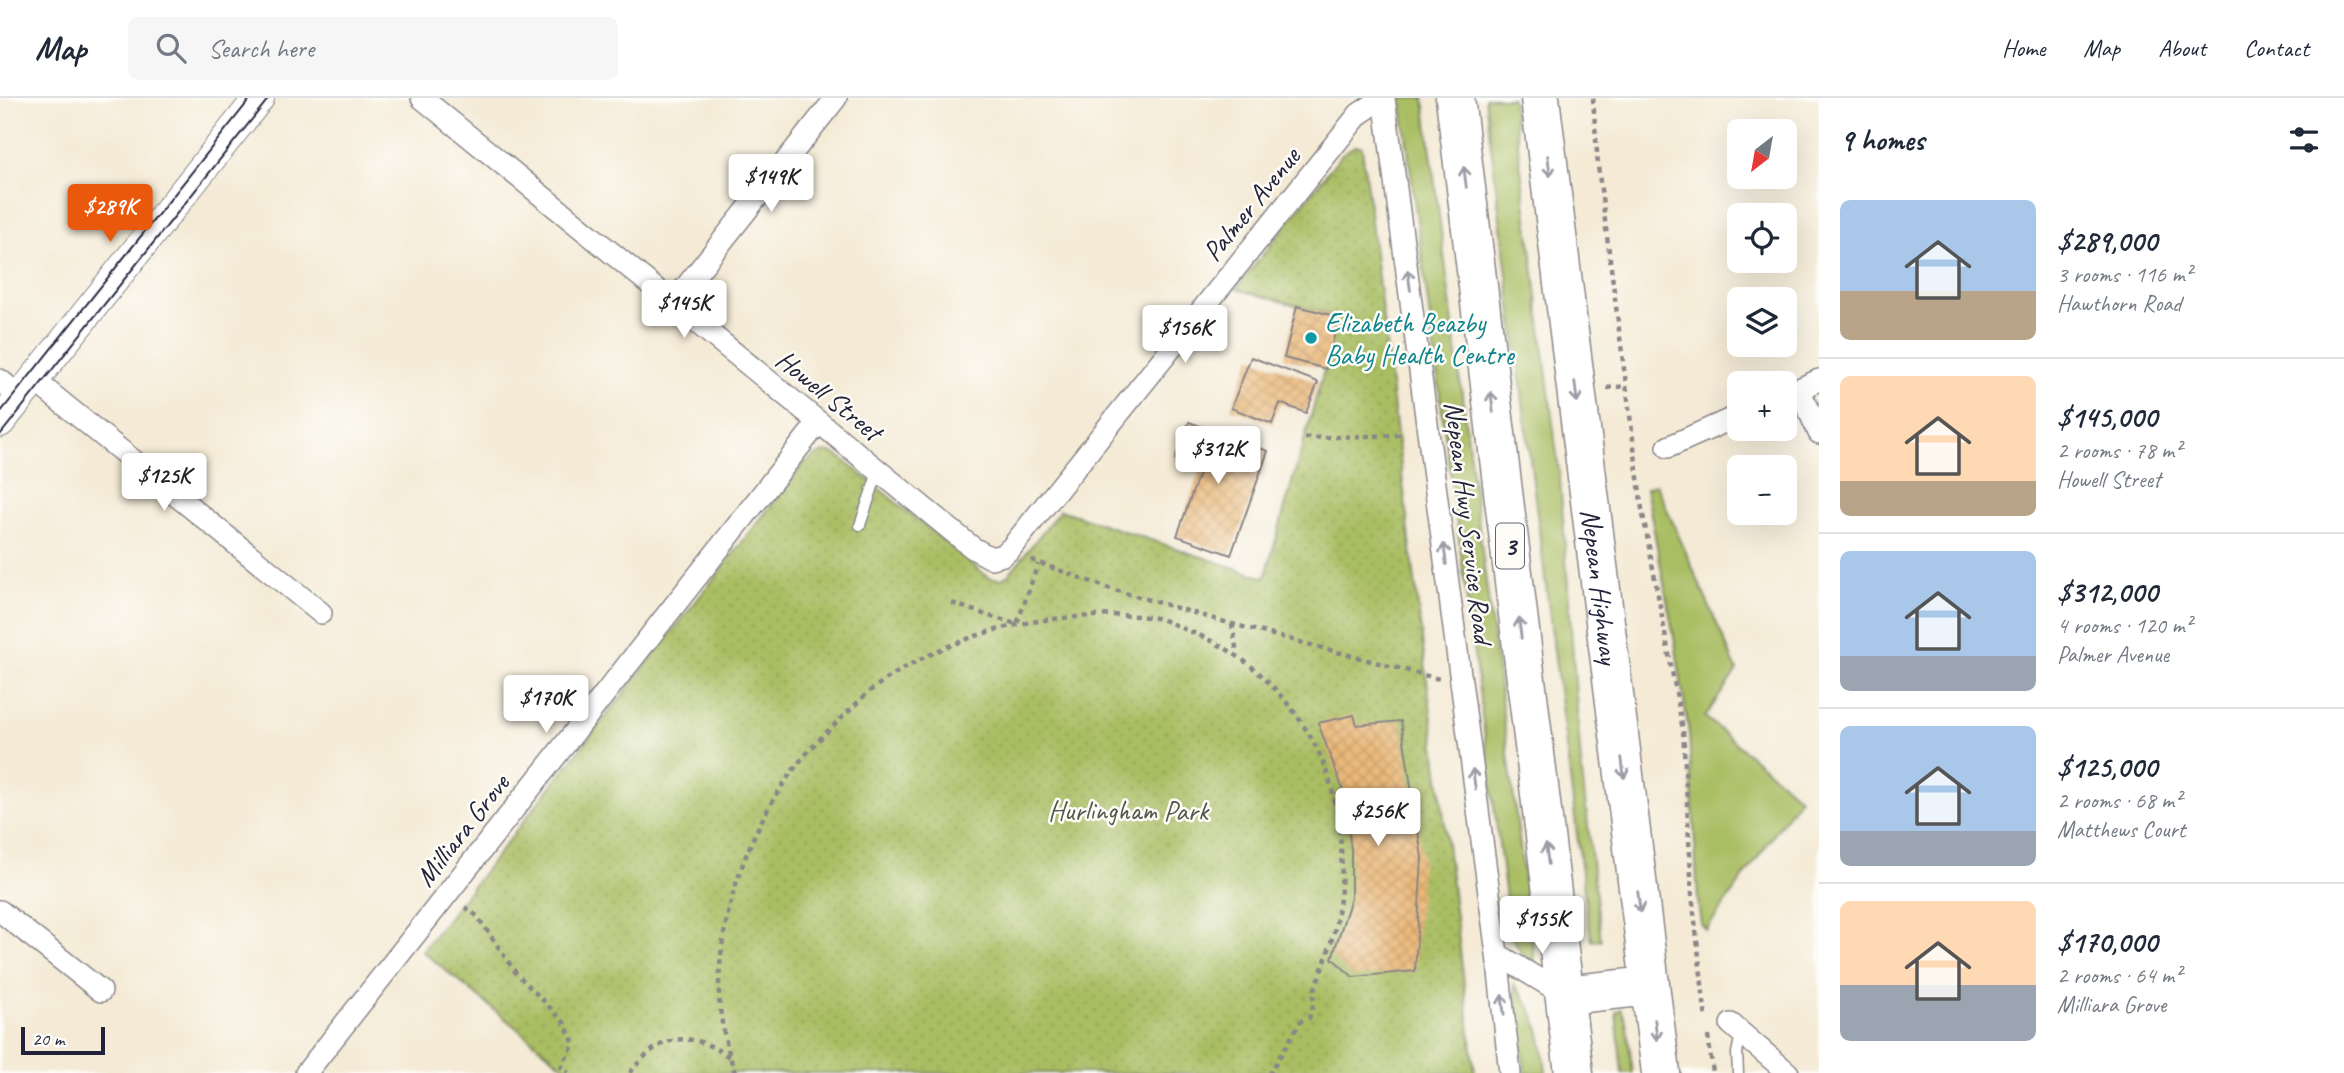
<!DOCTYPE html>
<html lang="en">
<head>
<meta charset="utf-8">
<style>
	body { margin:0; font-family:Caveat,sans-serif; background:#f6f6f7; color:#1f2937; height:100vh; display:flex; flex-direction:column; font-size:26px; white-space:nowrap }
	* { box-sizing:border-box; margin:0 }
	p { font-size:23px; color:#747a83 }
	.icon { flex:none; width:38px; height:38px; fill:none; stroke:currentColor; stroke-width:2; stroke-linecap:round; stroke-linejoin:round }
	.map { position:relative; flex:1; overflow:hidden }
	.panel { display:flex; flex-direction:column; background:#fff; width:525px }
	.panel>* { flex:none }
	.needle { width:46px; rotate:211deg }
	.tools { position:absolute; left:1727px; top:21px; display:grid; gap:14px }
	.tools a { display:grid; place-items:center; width:70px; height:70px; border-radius:10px; background:#fff; box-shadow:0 7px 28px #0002; font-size:35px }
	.scale { position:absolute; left:21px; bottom:18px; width:84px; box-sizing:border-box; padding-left:7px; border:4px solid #22223b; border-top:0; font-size:19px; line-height:24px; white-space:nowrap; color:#22223b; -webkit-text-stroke:5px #fdfcf7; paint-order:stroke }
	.price { position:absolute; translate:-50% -60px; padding:0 16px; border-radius:7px; background:#fff; color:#222; font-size:23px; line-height:46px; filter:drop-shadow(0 2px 4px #0008) }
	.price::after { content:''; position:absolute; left:50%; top:42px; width:21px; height:16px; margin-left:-10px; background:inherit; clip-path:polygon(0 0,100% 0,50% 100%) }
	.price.current { background:#ea580c; color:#fff }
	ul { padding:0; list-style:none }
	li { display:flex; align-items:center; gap:21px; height:175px; padding:0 21px }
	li+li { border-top:2px solid #e0e1e3 }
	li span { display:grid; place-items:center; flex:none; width:196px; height:140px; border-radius:10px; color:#555 }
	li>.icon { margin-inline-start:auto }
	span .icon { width:84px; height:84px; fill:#fffc; stroke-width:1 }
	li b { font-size:30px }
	h2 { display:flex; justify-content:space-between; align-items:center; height:84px; padding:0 21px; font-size:30px }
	header { display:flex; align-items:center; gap:42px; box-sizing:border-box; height:98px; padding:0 35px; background:#fff; border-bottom:2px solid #e0e1e3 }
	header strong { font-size:33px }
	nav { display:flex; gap:38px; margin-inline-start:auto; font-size:24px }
	.search { width:490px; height:63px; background:#f6f6f7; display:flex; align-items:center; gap:18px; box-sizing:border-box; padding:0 24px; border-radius:10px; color:#747a83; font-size:26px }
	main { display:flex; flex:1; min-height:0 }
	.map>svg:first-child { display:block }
</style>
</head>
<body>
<header>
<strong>Map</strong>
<div class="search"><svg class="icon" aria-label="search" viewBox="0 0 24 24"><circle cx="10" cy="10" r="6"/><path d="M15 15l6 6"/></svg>Search here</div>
<nav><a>Home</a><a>Map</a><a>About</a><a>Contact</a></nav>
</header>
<main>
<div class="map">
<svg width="1819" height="975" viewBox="0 0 1819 975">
	<defs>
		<pattern id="park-dots" width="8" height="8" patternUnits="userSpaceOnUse" patternTransform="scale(1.75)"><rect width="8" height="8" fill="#a9bd62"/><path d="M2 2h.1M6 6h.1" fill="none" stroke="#91a256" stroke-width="1.8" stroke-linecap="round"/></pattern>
		<pattern id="building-cross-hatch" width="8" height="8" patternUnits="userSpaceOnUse" patternTransform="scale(1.75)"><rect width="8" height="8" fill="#eab777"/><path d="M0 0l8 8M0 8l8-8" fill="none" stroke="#c89d68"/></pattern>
	</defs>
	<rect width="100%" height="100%" fill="#fdfcf7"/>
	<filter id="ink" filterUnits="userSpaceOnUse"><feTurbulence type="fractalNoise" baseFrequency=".0143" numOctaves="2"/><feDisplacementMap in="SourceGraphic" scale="14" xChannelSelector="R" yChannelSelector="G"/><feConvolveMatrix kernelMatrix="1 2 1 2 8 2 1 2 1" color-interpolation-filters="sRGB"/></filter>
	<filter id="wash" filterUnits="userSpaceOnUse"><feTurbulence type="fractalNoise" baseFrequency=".00686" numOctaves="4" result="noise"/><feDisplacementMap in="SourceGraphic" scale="28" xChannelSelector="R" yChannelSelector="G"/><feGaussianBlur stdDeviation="1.57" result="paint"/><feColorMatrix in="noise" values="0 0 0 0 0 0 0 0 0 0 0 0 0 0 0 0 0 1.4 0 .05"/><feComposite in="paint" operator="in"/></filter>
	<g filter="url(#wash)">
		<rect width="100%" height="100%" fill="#f4ead5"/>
		<!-- grass -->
		<path fill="#a9bd62" stroke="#66704e" stroke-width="2" d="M1401 0H1424L1535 866 1521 854 1511 838Z
			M1485 0H1512L1560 381 1581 666 1601 842 1592 843 1587 816Z
			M1656 386 1737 572 1705 619 1800 700 1706 832 1701 826 1698 803 1689 636 1676 550 1646 390Z
			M1514 886C1539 918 1542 936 1546 975H1525Z
			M1621 911 1626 923 1633 975H1622L1616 914Z"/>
		<!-- park -->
		<path fill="url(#park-dots)" stroke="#66704e" stroke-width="2" d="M1356 47 1362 49 1475 975H572L422 853 802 368C814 357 824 350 839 358L989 480 1002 481 1009 476 1060 412 1265 480 1339 219 1236 191 1342 56Z"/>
		<g id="blocks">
			<!-- building -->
			<path fill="url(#building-cross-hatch)" d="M1297 208 1339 219 1326 271 1284 260Z
				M1251 259 1318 284 1306 315 1280 305 1272 326 1231 310Z
				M1189 324 1268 353 1231 457 1177 438 1201 370 1175 361Z
				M1354 617 1357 627 1401 623 1422 760 1415 873 1353 879 1332 860 1351 800V751L1343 692 1318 625Z"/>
		</g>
	</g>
	<g filter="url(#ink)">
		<use href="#blocks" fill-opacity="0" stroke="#8b8688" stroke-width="2"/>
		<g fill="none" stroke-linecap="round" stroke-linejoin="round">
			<defs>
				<path id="lane" d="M860 427 878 374
					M1738 975 1737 955 1741 936"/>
				<path id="street" d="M422 0 973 450 991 460 1003 457 1011 450 1359 16 1383 0
					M1384 0 1497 856 1510 975
					M673 205 836 0
					M0 282 20 299
					M34 282 321 515
					M1799 291 1819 335
					M1785 297 1819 282
					M1668 349 1740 317
					M0 813 101 893
					M1497 856 1565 897
					M1731 926 1788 975
					M306 975 818 325"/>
				<path id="secondary" d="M0 324 259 0"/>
				<g id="highway">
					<path d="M1455 0 1574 975"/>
					<path id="s1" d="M1540 0 1661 975"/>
					<path d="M1565 897 1650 888"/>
				</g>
			</defs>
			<!-- lane casing -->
			<use href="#lane" stroke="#8b8688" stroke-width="13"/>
			<!-- street casing -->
			<use href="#street" stroke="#8b8688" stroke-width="24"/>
			<!-- secondary casing -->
			<use href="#secondary" stroke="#8b8688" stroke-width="32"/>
			<!-- highway casing -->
			<use href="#highway" stroke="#8b8688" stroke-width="41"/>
			<!-- path -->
			<path stroke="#8b8688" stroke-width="4.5" stroke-dasharray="5 5" stroke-linecap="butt" d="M1593 0 1598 68 1642 411 1683 632 1692 796 1706 922
				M1607 290 1627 288
				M1305 340 1401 337
				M1031 462 1108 490 1232 526 1439 581
				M952 505 995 520 1017 526 1038 466
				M1232 526 1237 555
				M465 809 477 818 516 875 564 924 574 946 561 969 568 975
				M1708 938 1713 975
				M630 975C660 936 689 931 729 959
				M735 975C727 950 720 923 719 897 718 818 748 730 797 667 811 649 827 634 843 618 854 609 864 597 875 589 934 547 1004 523 1076 519 1102 517 1129 516 1156 520 1165 522 1175 527 1184 531 1218 544 1247 561 1271 587 1300 617 1322 652 1332 692 1344 741 1346 795 1331 844 1327 860 1320 875 1315 891 1312 902 1315 906 1309 920L1301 923 1270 975"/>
			<!-- lane -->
			<use href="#lane" stroke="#fff" stroke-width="10"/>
			<!-- street -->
			<use href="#street" stroke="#fff" stroke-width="21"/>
			<!-- secondary -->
			<use href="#secondary" stroke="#fff" stroke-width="30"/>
			<!-- highway -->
			<use href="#highway" stroke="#fff" stroke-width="38"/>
			<!-- tram -->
			<path stroke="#22223b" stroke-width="2" d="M0 315 251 0
				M0 337 269 0"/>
		</g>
		<!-- one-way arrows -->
		<defs><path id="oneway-shaft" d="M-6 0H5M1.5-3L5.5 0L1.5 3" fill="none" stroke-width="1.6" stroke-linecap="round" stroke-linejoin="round" transform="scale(1.75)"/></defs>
		<g stroke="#9c9ca7">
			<use href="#oneway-shaft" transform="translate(1549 68) rotate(83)"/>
			<use href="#oneway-shaft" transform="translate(1465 79) rotate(-97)"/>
			<use href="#oneway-shaft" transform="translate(1409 182) rotate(-98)"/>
			<use href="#oneway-shaft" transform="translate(1576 294) rotate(83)"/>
			<use href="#oneway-shaft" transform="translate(1492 304) rotate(-97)"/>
			<use href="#oneway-shaft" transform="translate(1445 456) rotate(-97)"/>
			<use href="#oneway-shaft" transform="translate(1520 530) rotate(-97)"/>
			<use href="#oneway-shaft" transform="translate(1623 670) rotate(83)"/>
			<use href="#oneway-shaft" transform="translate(1474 681) rotate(-98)"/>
			<use href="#oneway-shaft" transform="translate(1547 756) rotate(-97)"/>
			<use href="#oneway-shaft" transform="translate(1639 804) rotate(83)"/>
			<use href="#oneway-shaft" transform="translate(1503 907) rotate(-96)"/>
			<use href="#oneway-shaft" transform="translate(1656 932) rotate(83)"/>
		</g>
	</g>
	<!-- markers -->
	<circle fill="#0f9aa8" stroke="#fdfcf7" stroke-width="2.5" cx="1311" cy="240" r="7"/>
	<g text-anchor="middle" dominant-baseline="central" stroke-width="5" stroke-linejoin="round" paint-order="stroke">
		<!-- shield labels -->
		<rect fill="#fdfcf7" stroke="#646373" stroke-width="2" x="1496" y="425.5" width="28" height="45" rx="5"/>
		<g font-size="26" font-weight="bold" fill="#22223b">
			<text x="1510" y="448">3</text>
		</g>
		<!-- street labels -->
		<g font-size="28" fill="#22223b" stroke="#fdfcf7">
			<text transform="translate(1251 106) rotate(-51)">Palmer Avenue</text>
			<text transform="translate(829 297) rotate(39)">Howell Street</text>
			<text transform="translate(1469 424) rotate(83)">Nepean Hwy Service Road</text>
			<text stroke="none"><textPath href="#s1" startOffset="492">Nepean Highway</textPath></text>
			<text transform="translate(462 732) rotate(-52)">Milliara Grove</text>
		</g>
		<!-- culture labels -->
		<g font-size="28" fill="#0d838f" stroke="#fdfcf7" text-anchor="start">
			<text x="1325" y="224">Elizabeth Beazby<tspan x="1325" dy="32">Baby Health Centre</tspan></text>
		</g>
		<!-- park labels -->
		<g font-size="28" fill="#515849" stroke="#fdfcf7">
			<text x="1128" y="712">Hurlingham Park</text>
		</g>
	</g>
</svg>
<div class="tools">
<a><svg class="needle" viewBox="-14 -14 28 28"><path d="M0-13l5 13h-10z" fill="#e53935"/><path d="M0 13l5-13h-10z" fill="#747a83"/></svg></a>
<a><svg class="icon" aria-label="locate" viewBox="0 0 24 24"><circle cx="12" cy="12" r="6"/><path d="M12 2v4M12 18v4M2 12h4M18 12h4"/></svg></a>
<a><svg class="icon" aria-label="layers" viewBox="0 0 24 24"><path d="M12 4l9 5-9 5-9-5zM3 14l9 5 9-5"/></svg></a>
<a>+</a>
<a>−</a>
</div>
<div class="scale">20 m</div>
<b class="price" style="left:771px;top:116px">$149K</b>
<b class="price current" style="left:110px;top:146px">$289K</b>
<b class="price" style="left:684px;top:242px">$145K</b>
<b class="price" style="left:1185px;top:267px">$156K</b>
<b class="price" style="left:1218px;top:388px">$312K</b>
<b class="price" style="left:164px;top:415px">$125K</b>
<b class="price" style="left:546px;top:637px">$170K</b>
<b class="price" style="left:1378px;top:750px">$256K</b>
<b class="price" style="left:1542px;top:858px">$155K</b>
</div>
<section class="panel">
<h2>9 homes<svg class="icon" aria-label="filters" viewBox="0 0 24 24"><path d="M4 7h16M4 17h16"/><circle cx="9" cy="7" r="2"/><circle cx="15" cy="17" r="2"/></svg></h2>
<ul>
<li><span style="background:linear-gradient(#a9c7e8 65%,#b9a48a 0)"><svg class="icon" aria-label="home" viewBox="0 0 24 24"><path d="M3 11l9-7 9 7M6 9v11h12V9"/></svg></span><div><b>$289,000</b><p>3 rooms · 116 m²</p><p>Hawthorn Road</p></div></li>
<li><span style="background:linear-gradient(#ffd9b3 75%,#b9a48a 0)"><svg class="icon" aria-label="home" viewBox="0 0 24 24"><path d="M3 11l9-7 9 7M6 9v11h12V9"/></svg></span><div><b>$145,000</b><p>2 rooms · 78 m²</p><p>Howell Street</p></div></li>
<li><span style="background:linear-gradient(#a9c7e8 75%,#9aa5b1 0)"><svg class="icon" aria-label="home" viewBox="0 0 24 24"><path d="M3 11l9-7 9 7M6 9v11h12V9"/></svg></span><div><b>$312,000</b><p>4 rooms · 120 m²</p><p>Palmer Avenue</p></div></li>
<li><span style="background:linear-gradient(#a9c7e8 75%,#9aa5b1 0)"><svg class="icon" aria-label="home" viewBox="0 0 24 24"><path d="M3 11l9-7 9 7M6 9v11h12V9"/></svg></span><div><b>$125,000</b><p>2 rooms · 68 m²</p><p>Matthews Court</p></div></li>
<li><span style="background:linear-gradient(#ffd9b3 60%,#9aa5b1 0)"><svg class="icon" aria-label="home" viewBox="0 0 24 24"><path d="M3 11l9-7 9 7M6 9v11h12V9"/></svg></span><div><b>$170,000</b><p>2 rooms · 64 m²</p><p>Milliara Grove</p></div></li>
</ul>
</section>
</main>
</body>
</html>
